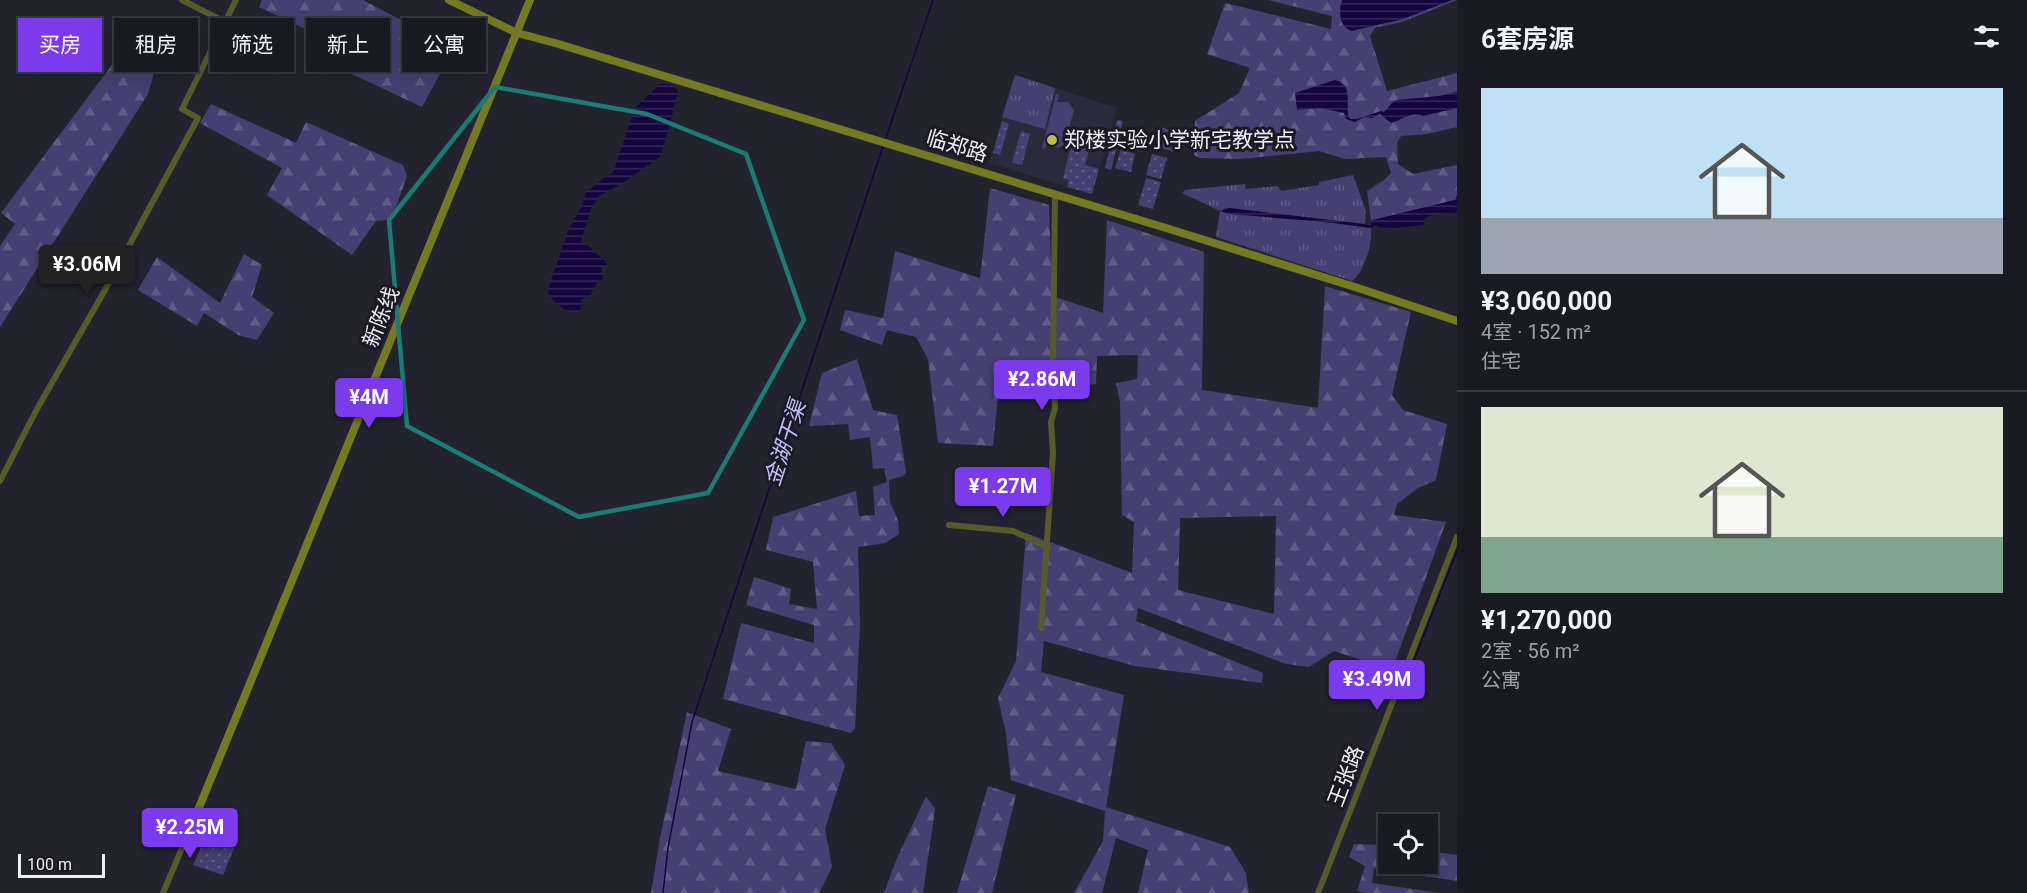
<!DOCTYPE html>
<html lang="zh">
<head>
<meta charset="utf-8">
<style>
	body { margin:0; font-family:Roboto,"Noto Sans SC",sans-serif; background:#272730; color:#f1f3f6; height:100vh; display:flex; flex-direction:column; font-size:22px; white-space:nowrap }
	* { box-sizing:border-box; margin:0 }
	p { font-size:20px; color:#9fa1a6 }
	.icon { flex:none; width:33px; height:33px; fill:none; stroke:currentColor; stroke-width:2; stroke-linecap:round; stroke-linejoin:round }
	.map { position:relative; flex:1; overflow:hidden }
	.sheet { display:flex; flex-direction:column; background:#1a1a23; width:570px }
	.sheet>* { flex:none }
	.guide { position:absolute; left:18px; top:18px; width:570px; height:54px; display:flex; gap:12px }
	.fabs { position:absolute; left:1378px; top:814px; display:grid; gap:12px }
	.fabs a { display:grid; place-items:center; width:60px; height:60px; border-radius:0px; background:#1a1a23; box-shadow:0 6px 24px #0002,0 0 0 2px #383841; font-size:30px }
	.scale { position:absolute; left:18px; bottom:15px; width:87px; box-sizing:border-box; padding-left:6px; border:3px solid #eeeef6; border-top:0; font-size:16px; line-height:21px; white-space:nowrap; color:#eeeef6; -webkit-text-stroke:4px #1a1925; paint-order:stroke }
	.price { position:absolute; translate:-50% -51px; padding:0 14px; border-radius:6px; background:#7c3aed; color:#fff; font-size:20px; line-height:39px; filter:drop-shadow(0 2px 3px #0008) }
	.price::after { content:''; position:absolute; left:50%; top:36px; width:18px; height:14px; margin-left:-9px; background:inherit; clip-path:polygon(0 0,100% 0,50% 100%) }
	.price.current { background:#222; color:#fff }
	ul { padding:0; list-style:none }
	li { display:grid; align-content:center; gap:12px; height:318px; padding:0 24px }
	li+li { border-top:2px solid #383841 }
	li span { display:grid; place-items:center; height:186px; border-radius:0px; color:#555 }
	li>.icon { margin-inline-start:auto }
	span .icon { width:108px; height:108px; fill:#fffc; stroke-width:1 }
	li b { font-size:26px }
	h2 { display:flex; justify-content:space-between; align-items:center; height:72px; padding:0 24px; font-size:26px }
	.tag { padding:0 21px; border-radius:0px; background:#1a1a23; box-shadow:0 6px 24px #0002,0 0 0 2px #383841; font-size:21px; line-height:54px }
	.tag.current { background:#7c3aed; color:#fff }
	main { display:flex; flex:1; min-height:0 }
	.map>svg:first-child { display:block }
</style>
</head>
<body>
<main>
<div class="map">
<svg width="1457" height="893" viewBox="0 0 1457 893">
	<defs>
		<pattern id="grass-tufts" width="24" height="20" patternUnits="userSpaceOnUse" patternTransform="scale(1.5)"><rect width="24" height="20" fill="#454071"/><path d="M3 7l-1-3M5 7V3M7 7l1-3M15 17l-1-3M17 17v-4M19 17l1-3" fill="none" stroke="#605c86"/></pattern>
		<pattern id="forest-firs" width="22" height="20" patternUnits="userSpaceOnUse" patternTransform="scale(1.5)"><rect width="22" height="20" fill="#454071"/><path d="M5 1l3.5 6h-7zM16 11l3.5 6h-7z" fill="#605c86"/></pattern>
		<pattern id="park-dots" width="8" height="8" patternUnits="userSpaceOnUse" patternTransform="scale(1.5)"><rect width="8" height="8" fill="#454071"/><path d="M2 2h.1M6 6h.1" fill="none" stroke="#605c86" stroke-width="1.8" stroke-linecap="round"/></pattern>
		<pattern id="water-rules" width="6" height="5" patternUnits="userSpaceOnUse" patternTransform="scale(1.5)"><rect width="6" height="5" fill="#15043d"/><path d="M0 2.5h6" fill="none" stroke="#37295a"/></pattern>
	</defs>
	<rect width="100%" height="100%" fill="#23232f"/>
	<!-- built -->
	<path fill="#2b2a3c" d="M1015 75 1117 108 1092 194 989 163Z"/>
	<!-- grass -->
	<path fill="url(#grass-tufts)" d="M1015 75 1055 88 1045 129 1002 117Z
		M1353 175 1366 211 1365 224 1230 208 1222 209 1371 228C1373 244 1364 272 1352 281L1216 237 1220 211 1182 193 1185 190 1245 184 1246 189 1278 186 1281 191 1319 185V182Z"/>
	<!-- forest -->
	<path fill="url(#forest-firs)" fill-rule="evenodd" d="M262 0H363L454 48 422 107 333 65 341 46 259 7Z
		M1268 0H1457L1402 22 1375 28 1370 36 1387 91 1457 73V127L1427 134 1401 136 1397 143 1398 164 1413 174 1457 165V204L1455 200 1371 221 1367 191 1384 180 1391 173 1386 157 1345 159 1319 151 1240 159 1200 158 1194 155 1195 121 1239 93 1250 68 1207 54 1225 3 1331 29 1332 16Z
		M141 26 164 39 148 94 0 327V246L15 224 1 213Z
		M211 104 296 143 306 122 403 165 407 176 396 207 386 220 376 221 352 255 267 195 282 168 200 123Z
		M990 188 1049 205 1052 296 1103 313 1107 220 1204 252 1202 390 1318 408 1325 286 1411 312 1392 395 1403 410 1447 424 1436 480 1418 488 1397 504 1394 515 1446 522 1392 670 1334 651 1309 667 1286 664 1138 608 1136 621 1263 673 1262 683 1135 666 1044 641 1041 672 1124 695 1106 807 1230 847 1246 873 1249 893H1138L1148 850 1116 838 1102 893H1074L1103 841 1105 811 1011 780 1006 734 998 698 1016 661 1026 533 1132 573 1134 522 1122 515 1120 402 1116 383 1137 379 1138 355 1097 356 1096 384 1055 390 1001 366 993 446 938 443 928 359 916 337 887 330 882 345 840 330 845 310 883 318 895 251 980 278ZM1276 516 1274 614 1178 590 1180 518Z
		M244 254 262 265 252 297 274 313 257 340 238 335 204 313 197 326 138 290 157 257 220 303Z
		M857 359 873 410 897 415 906 472 903 476 889 480 890 502 898 520 899 534 885 543 858 547 860 623 855 728 851 733 723 699 741 623 814 643V625L746 605 754 577 791 589 789 604 817 609 813 562 766 550 773 517 856 491 859 516 875 515 873 487 887 482 884 468 873 469 870 437 850 440 848 424 809 426 822 373Z
		M687 712 731 729 718 771 796 789 806 741 831 743 845 765 825 829 832 867 819 893H651L660 838Z
		M988 786 1016 795 992 893H957Z
		M926 796 935 809 923 893H884L897 858Z
		M1354 844 1389 845V864H1428V851L1457 855V881L1374 868 1372 883 1439 893H1365L1357 891 1365 866 1349 857Z"/>
	<!-- park -->
	<path fill="url(#park-dots)" d="M1117 120 1123 121 1111 170 1105 168Z
		M1002 121 1009 124 1000 155 993 153Z
		M1161 127 1179 133 1174 152 1155 146Z
		M1021 131 1030 134 1022 165 1012 163Z
		M1074 142 1090 146 1085 165 1099 169 1092 194 1067 187 1069 180 1063 178 1071 145Z
		M1121 149 1135 154 1131 172 1115 168Z
		M1152 154 1167 158 1161 179 1146 175Z
		M1146 178 1161 182 1153 209 1138 205Z
		M206 836 235 846 223 875 193 865Z"/>
	<!-- pitch -->
	<path fill="#454071" d="M1056 94 1059 95 1057 102H1068L1074 110 1064 145 1057 148 1047 144 1045 149 1042 148Z"/>
	<!-- water -->
	<path fill="url(#water-rules)" d="M1342 0H1452L1403 19 1352 31C1338 26 1339 12 1342 0Z
		M1335 80C1356 85 1343 107 1350 119H1357L1381 111 1384 112 1393 102 1397 100 1439 96 1457 92V108L1423 116C1413 111 1401 120 1391 123L1380 114 1372 118 1364 117 1355 122 1346 119 1344 113 1321 108 1297 110 1295 93Z
		M660 84H669L678 90 670 124 660 157 618 186 599 196 591 209 581 241C587 244 602 258 607 264L601 269 603 274 602 281 597 283 590 296 582 299 580 312C566 314 558 305 549 296L548 289 568 231 583 204 585 193 606 176 613 173 635 108Z
		M1457 195V213L1434 214 1425 218 1424 225 1388 229H1382L1376 225 1371 228 1335 223 1230 214 1220 211 1229 208 1371 225 1372 220 1455 200Z"/>
	<g fill="none" stroke-linecap="round" stroke-linejoin="round">
		<!-- stream -->
		<path stroke="#15043d" stroke-width="1.5" d="M886 138 933 0
			M1414 660 1457 551
			M663 893 668 848 692 722 883 146"/>
		<!-- street -->
		<path stroke="#585b29" stroke-width="6" d="M182 0 225 22
			M0 481 37 409 105 290 198 118 182 109 236 0
			M949 525 1013 531 1048 547
			M1041 628 1053 453 1051 422 1055 408 1053 369 1055 195
			M163 893 196 815
			M1318 893 1457 537"/>
		<!-- secondary -->
		<path stroke="#757922" stroke-width="8" d="M449 0 517 33 555 43 1166 228 1358 288 1457 321
			M196 815 530 0"/>
	</g>
	<!-- marked area -->
	<path fill="none" stroke="#1a7c75" stroke-width="4.5" stroke-linejoin="round" d="M495 87 647 114 746 154 804 320 708 493 579 517 407 426 389 220Z"/>
	<!-- markers -->
	<circle fill="#bac046" stroke="#1a1925" stroke-width="2" cx="1052" cy="140" r="6"/>
	<g text-anchor="middle" dominant-baseline="central" stroke-width="6" stroke-linejoin="round" paint-order="stroke">
		<!-- poi labels -->
		<g font-size="21" fill="#eeeef6" stroke="#1a1925" text-anchor="start">
			<text x="1064" y="140">郑楼实验小学新宅教学点</text>
		</g>
		<!-- street labels -->
		<g font-size="21" fill="#eeeef6" stroke="#1a1925">
			<text transform="translate(957 146) rotate(17)">临郑路</text>
			<text transform="translate(381 317) rotate(-68)">新陈线</text>
			<text transform="translate(1346 776) rotate(-69)">王张路</text>
		</g>
		<!-- water labels -->
		<g font-size="22" font-style="italic" fill="#c2bff7" stroke="#1a1925">
			<text transform="translate(785 443) rotate(-72)">金湖干渠</text>
		</g>
	</g>
</svg>
<div class="fabs">
<a><svg class="icon" aria-label="locate" viewBox="0 0 24 24"><circle cx="12" cy="12" r="6"/><path d="M12 2v4M12 18v4M2 12h4M18 12h4"/></svg></a>
</div>
<div class="scale">100 m</div>
<b class="price current" style="left:87px;top:296px">¥3.06M</b>
<b class="price" style="left:1042px;top:411px">¥2.86M</b>
<b class="price" style="left:369px;top:429px">¥4M</b>
<b class="price" style="left:1003px;top:518px">¥1.27M</b>
<b class="price" style="left:1377px;top:711px">¥3.49M</b>
<b class="price" style="left:190px;top:859px">¥2.25M</b>
<div class="guide">
<a class="tag current">买房</a>
<a class="tag">租房</a>
<a class="tag">筛选</a>
<a class="tag">新上</a>
<a class="tag">公寓</a>
</div>
</div>
<section class="sheet">
<h2>6套房源<svg class="icon" aria-label="filters" viewBox="0 0 24 24"><path d="M4 7h16M4 17h16"/><circle cx="9" cy="7" r="2"/><circle cx="15" cy="17" r="2"/></svg></h2>
<ul>
<li><span style="background:linear-gradient(#bfe0f5 70%,#9aa5b1 0)"><svg class="icon" aria-label="home" viewBox="0 0 24 24"><path d="M3 11l9-7 9 7M6 9v11h12V9"/></svg></span><div><b>¥3,060,000</b><p>4室 · 152 m²</p><p>住宅</p></div></li>
<li><span style="background:linear-gradient(#dfe7d0 70%,#7fa58c 0)"><svg class="icon" aria-label="home" viewBox="0 0 24 24"><path d="M3 11l9-7 9 7M6 9v11h12V9"/></svg></span><div><b>¥1,270,000</b><p>2室 · 56 m²</p><p>公寓</p></div></li>
</ul>
</section>
</main>
</body>
</html>
